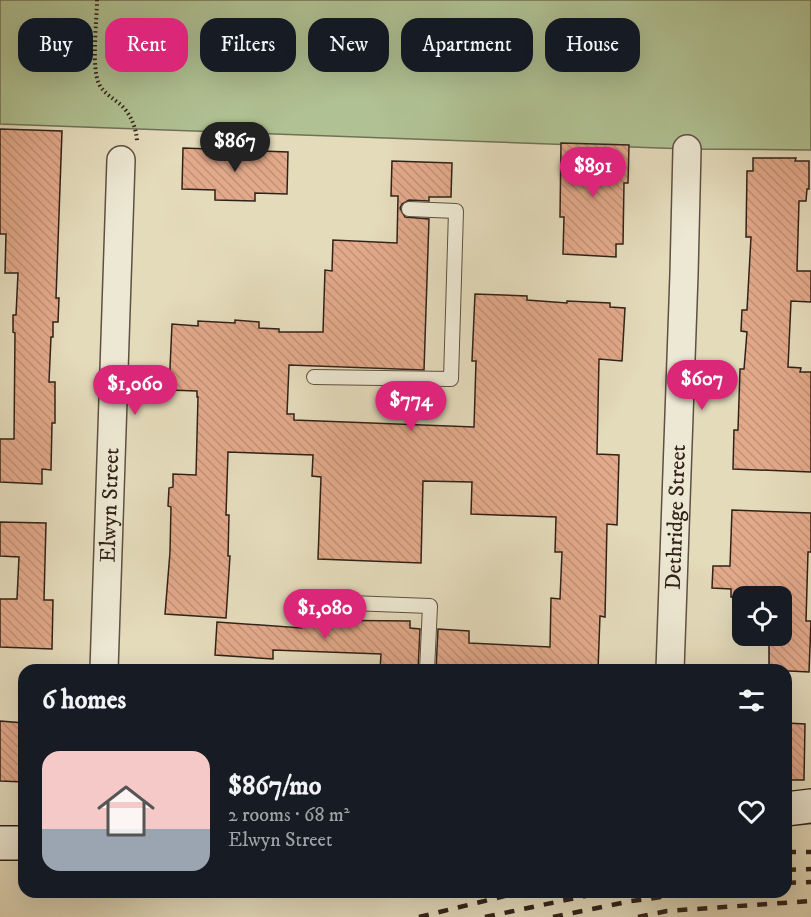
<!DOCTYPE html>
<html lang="en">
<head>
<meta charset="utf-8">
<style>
	body { margin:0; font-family:"IM FELL DW Pica",serif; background:#20242c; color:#f1f3f6; height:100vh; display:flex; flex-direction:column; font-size:22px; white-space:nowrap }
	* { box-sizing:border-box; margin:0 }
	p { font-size:20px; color:#9ea1a6 }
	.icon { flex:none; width:33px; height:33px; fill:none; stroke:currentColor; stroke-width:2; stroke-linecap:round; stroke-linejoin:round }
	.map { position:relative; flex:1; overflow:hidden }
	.panel { position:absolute; left:18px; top:664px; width:774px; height:234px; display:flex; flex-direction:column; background:#171b24; border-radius:18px; box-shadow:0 6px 24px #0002 }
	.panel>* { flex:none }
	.top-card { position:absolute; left:18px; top:18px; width:776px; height:54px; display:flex; gap:12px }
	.controls { position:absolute; left:732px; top:586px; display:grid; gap:12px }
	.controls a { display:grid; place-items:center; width:60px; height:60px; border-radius:12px; background:#171b24; box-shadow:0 6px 24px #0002; font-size:30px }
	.price { position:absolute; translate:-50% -51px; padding:0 14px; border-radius:21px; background:#db2777; color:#fff; font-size:20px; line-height:39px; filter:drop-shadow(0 2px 3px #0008) }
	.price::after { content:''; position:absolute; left:50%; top:36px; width:18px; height:14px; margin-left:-9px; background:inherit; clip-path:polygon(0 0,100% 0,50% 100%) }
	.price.selected { background:#222; color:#fff }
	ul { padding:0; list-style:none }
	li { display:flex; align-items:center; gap:18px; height:150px; padding:0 24px }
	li+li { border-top:2px solid #363941 }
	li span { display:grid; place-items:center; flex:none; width:168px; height:120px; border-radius:18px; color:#555 }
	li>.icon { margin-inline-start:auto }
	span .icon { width:72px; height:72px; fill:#fffc; stroke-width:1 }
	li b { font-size:26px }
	h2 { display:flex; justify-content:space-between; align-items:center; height:72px; padding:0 24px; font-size:26px }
	.chip { padding:0 21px; border-radius:18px; background:#171b24; box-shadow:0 6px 24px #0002; font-size:21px; line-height:54px }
	.chip.selected { background:#db2777; color:#fff }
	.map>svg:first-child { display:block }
</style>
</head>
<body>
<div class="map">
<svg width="811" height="917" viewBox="0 0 811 917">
	<defs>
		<pattern id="building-back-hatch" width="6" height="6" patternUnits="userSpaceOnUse" patternTransform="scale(1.5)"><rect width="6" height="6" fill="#e2a98a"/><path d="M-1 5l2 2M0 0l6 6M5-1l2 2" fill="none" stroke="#c29176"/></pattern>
	</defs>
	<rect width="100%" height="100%" fill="#e4dbbb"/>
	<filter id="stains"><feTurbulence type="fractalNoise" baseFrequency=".00333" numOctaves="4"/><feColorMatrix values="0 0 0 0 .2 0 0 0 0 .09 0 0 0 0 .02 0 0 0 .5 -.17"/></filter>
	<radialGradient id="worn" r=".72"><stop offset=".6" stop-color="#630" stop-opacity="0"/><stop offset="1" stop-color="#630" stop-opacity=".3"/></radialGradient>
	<!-- green -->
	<path fill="#b0c193" stroke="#707256" stroke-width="1.5" d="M0 0H811V150L687 149 0 124Z"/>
	<!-- building -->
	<path fill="url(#building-back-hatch)" stroke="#312219" stroke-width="1.5" d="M0 129 62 131 56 298H59L58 322H53V337H51L49 382H55V423H52L51 470 42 469V484L0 482V439H14L15 333 13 332V315H16L18 273H5L6 234H0Z
		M561 143 629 145 628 183H624L623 244H616V257L563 254 564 217H560Z
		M183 148 288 152 287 194 255 193V201L215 200V190L182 189Z
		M753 158H796L795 161H809V189H807L806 201H799L797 271H811V302L791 301 788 367 801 368 800 372H811V472L733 469 734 430H738L740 369H744L747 332 741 331 742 310H747L751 237H746L747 171H753Z
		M392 161 452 163 451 197H429V201L409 200 402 204 400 208 405 217 429 219 424 370 289 365 287 414H294V420L474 427 476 361H472L475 294 527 296V300L567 303V301L610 303V307L625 308 622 361 599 359 597 454 619 455 617 525 607 524 605 617 600 616 598 670H436L438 629 469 631V643L550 647 551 598 560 599 562 552H555L556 517 471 514 472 482 423 481 421 563 318 559 321 477 312 476 313 455 228 452 226 515H229L228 556H230L226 618 165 614 170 552 171 507 168 506 169 488 173 487V474L196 475 198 397H197V391L169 390 172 324 198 326V321L235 323V320L259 322V328L279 329V332H323L325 270 332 271 333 240 397 243 398 196H391Z
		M732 510 811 513V552H808L806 621H811L809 672 769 670V636H782V597H731V589L712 588 713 566H730Z
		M0 522 46 523 44 600H53L52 649 0 647V599H17L19 557 0 556Z
		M302 620 410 621V628L420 629 418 670H380L381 654 273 650V659L215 655 217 622 302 628Z
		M0 721 24 723V782L0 781Z
		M786 723 805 724 804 780H786Z"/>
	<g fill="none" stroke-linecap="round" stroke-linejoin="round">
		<defs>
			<path id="lane" d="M314 377 451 379 456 211 409 209
				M323 602 430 606 427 670"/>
			<g id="street">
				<path id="s1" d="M104 670 121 160"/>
				<path id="s2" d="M670 670 684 274 687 149"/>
			</g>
			<path id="secondary" d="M786 809 811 806
				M0 843H24"/>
		</defs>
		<!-- lane casing -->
		<use href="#lane" stroke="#5e5042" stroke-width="16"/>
		<!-- street casing -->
		<use href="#street" stroke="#5e5042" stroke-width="30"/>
		<!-- secondary casing -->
		<use href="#secondary" stroke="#312219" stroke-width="36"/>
		<!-- path -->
		<path stroke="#312219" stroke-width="4" stroke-dasharray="1.5 3" stroke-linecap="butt" d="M97 0C97 20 91 67 99 84 104 94 115 99 123 107 132 117 136 128 137 141"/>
		<!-- lane -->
		<use href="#lane" stroke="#ede8d3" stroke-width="14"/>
		<!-- street -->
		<use href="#street" stroke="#ede8d3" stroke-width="27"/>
		<!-- secondary -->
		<use href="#secondary" stroke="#ede8d3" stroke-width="33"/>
		<!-- rail -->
		<path stroke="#312219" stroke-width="4.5" stroke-dasharray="10 10" stroke-linecap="butt" d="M786 852H811
			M786 870 811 869
			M786 883 811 882
			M419 917 521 892
			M485 917 604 892
			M553 917 631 901 701 892
			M638 917 667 911 811 901"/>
	</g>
	<g text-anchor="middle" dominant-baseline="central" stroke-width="5" stroke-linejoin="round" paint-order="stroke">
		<!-- street labels -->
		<g font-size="22" fill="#312219" stroke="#ede8d3">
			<text stroke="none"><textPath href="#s1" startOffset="165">Elwyn Street</textPath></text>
			<text stroke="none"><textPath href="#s2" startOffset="153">Dethridge Street</textPath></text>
		</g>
	</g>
	<rect width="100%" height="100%" filter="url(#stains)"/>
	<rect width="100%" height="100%" fill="url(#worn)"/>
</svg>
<div class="controls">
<a><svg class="icon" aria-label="locate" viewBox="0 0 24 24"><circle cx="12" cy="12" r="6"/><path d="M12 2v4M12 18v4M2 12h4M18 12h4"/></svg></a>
</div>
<b class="price selected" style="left:235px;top:173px">$867</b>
<b class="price" style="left:593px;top:198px">$891</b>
<b class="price" style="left:702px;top:411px">$607</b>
<b class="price" style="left:135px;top:416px">$1,060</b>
<b class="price" style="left:411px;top:432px">$774</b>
<b class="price" style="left:325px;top:640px">$1,080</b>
<div class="top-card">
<a class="chip">Buy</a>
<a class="chip selected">Rent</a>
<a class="chip">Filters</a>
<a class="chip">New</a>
<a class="chip">Apartment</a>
<a class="chip">House</a>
</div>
<section class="panel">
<h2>6 homes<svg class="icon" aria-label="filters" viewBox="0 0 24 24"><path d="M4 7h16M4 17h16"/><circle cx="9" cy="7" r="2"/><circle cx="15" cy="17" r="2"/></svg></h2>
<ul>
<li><span style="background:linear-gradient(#f6c9c9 65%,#9aa5b1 0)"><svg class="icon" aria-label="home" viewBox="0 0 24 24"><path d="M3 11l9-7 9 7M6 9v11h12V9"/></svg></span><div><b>$867/mo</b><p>2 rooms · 68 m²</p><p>Elwyn Street</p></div><svg class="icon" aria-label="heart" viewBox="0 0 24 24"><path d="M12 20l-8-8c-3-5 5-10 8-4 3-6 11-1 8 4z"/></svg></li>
</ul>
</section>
</div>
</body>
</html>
